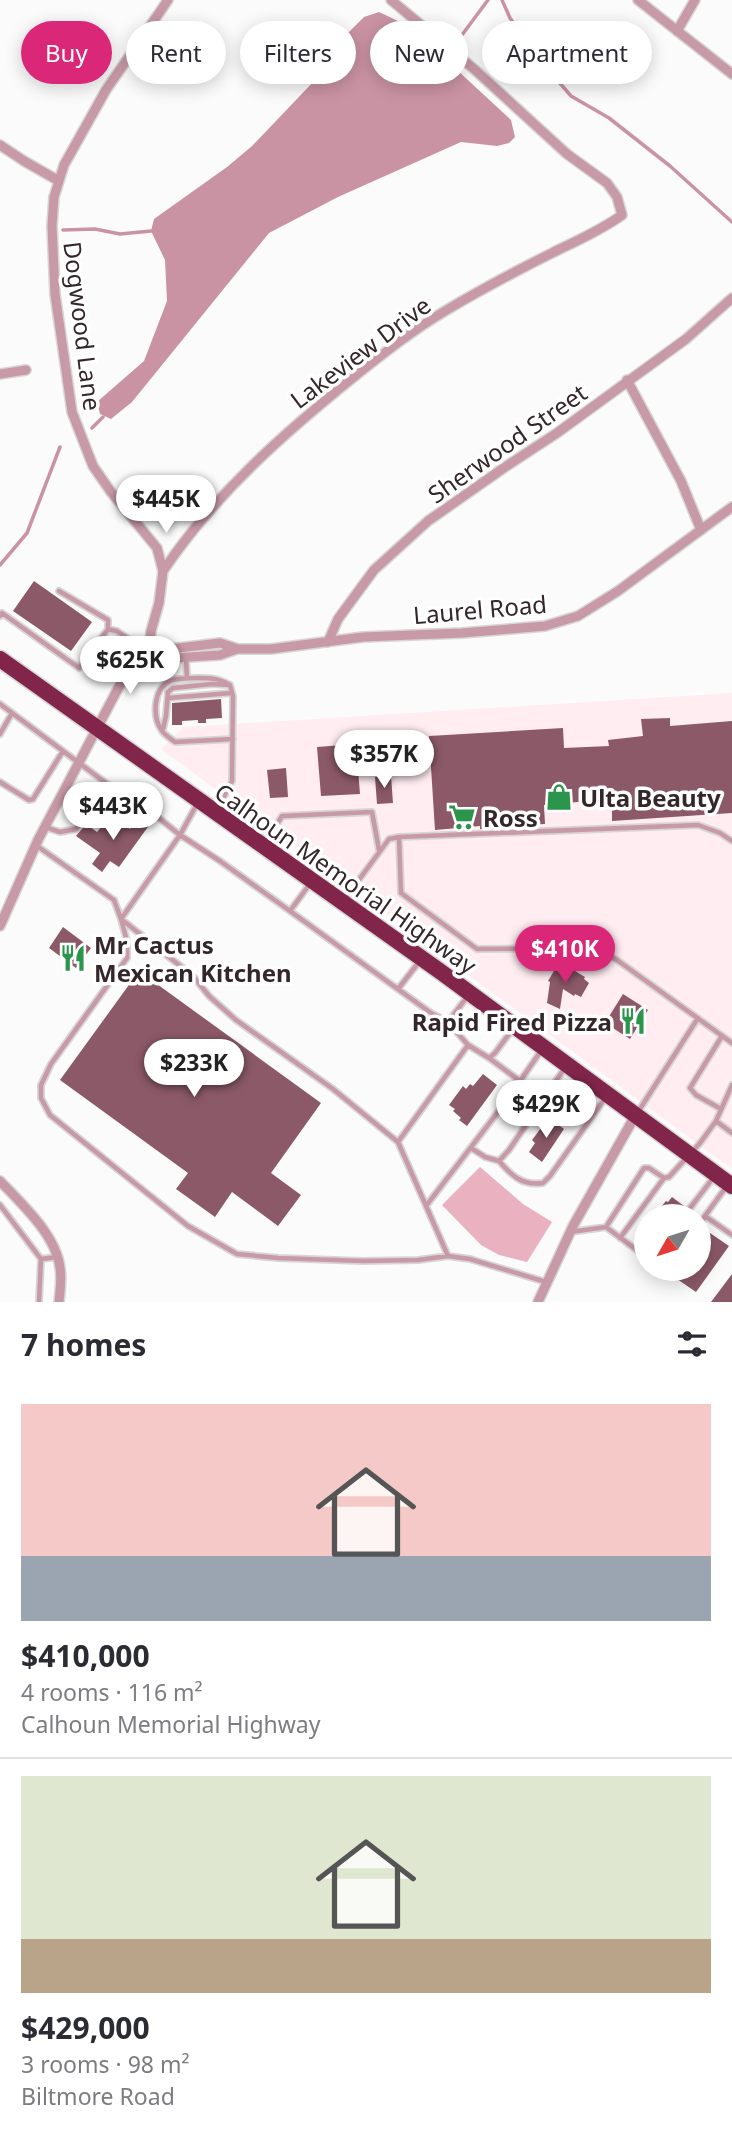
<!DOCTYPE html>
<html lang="en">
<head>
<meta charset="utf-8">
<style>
	body { margin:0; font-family:"Noto Sans",sans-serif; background:#f7f7f7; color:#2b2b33; height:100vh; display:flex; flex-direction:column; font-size:26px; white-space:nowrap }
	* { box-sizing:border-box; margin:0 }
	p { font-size:23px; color:#7c7c81 }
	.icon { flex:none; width:38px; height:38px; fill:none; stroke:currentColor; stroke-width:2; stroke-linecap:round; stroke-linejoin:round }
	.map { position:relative; height:1302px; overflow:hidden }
	.side { display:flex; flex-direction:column; background:#fff; flex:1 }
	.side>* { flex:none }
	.hud { position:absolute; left:21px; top:21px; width:691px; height:63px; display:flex; gap:14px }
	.needle { width:46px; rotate:231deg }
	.fabs { position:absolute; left:634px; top:1204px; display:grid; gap:14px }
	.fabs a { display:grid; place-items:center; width:77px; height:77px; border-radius:50%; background:#fff; box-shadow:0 4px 18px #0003; font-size:35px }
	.price { position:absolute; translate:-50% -60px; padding:0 16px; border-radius:24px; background:#fff; color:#222; font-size:23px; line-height:46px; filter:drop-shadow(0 2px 4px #0008) }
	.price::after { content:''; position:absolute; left:50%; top:42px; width:21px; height:16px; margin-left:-10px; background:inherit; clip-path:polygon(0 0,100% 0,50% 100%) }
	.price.current { background:#db2777; color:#fff }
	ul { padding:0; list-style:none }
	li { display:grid; align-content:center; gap:14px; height:371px; padding:0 21px }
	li+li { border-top:2px solid #e1e1e2 }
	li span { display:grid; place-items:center; height:217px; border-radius:0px; color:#555 }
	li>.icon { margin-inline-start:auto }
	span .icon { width:126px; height:126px; fill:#fffc; stroke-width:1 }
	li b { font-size:30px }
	h2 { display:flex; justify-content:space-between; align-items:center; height:84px; padding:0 21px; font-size:30px }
	.pill { padding:0 24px; border-radius:32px; background:#fff; box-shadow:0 4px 18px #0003; font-size:24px; line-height:63px }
	.pill.current { background:#db2777; color:#fff }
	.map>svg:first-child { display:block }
</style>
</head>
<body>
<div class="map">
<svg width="732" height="1302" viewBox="0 0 732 1302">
	<rect width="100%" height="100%" fill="#fbfbfb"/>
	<!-- built -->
	<path fill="#ffedf2" d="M732 693V1169L161 749 184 727Z"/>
	<!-- forest -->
	<path fill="#eab1c1" d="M480 1167 523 1204 552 1222 527 1262 499 1255 481 1245 442 1205Z"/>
	<!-- water -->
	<path fill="#ca93a3" d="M379 12 398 21 443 57 511 120 515 137 509 143 497 146 461 142 338 197 269 233 132 402 111 419 100 414 97 402 144 361 167 301 165 260 151 231 154 219 227 167 252 146 316 79 329 52 364 17Z"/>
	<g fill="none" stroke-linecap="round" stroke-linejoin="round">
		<!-- stream -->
		<path stroke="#ca93a3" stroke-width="3.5" d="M502 0 510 18 546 67 571 96 609 118 670 166 732 222
			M456 43 488 0
			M63 230 95 229 120 234 151 231
			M92 428 103 417
			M0 565 27 533 60 447"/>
	</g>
	<!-- building -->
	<path fill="#8b5968" d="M34 581 92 622 71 651 13 611Z
		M221 699 222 718 206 719V723H198V720L182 721V725H172V703Z
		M670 718V726L732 721V813L612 821V799L544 805 545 824 498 826 499 828 480 829V826L435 830 429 736 563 728 564 748 609 746 608 740 643 736 641 719Z
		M356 744 360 794 321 796 317 747Z
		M286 768 288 797 270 798 267 770Z
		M391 776 393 803 377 804 375 777Z
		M143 819 150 824 119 867 110 861 102 872 92 864 100 853 76 836 86 824 97 832 103 825 108 829 113 823 119 828 122 823 130 829 135 821 140 824Z
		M63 927 91 948 76 968 49 948Z
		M558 964 563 967 565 965 585 977 584 979 589 983 581 997 575 994 574 996 563 989 560 1009 547 1003 550 982 548 981Z
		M139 971 321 1103 271 1173 301 1195 278 1226 232 1192 215 1217 176 1189 188 1173 60 1080Z
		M623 994 648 1010 630 1039 605 1023Z
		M483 1074 497 1085 467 1126 459 1120 461 1118 453 1111 455 1109 449 1105 463 1086 466 1089 470 1084 473 1086Z
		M552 1120 564 1129 542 1162 529 1152 535 1143 532 1140 541 1128 545 1130Z
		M672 1197 684 1206 677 1216H662L657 1212 666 1201 668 1202Z
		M710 1233 729 1246 696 1292 677 1279 684 1269H698V1249Z
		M732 1274V1302H711Z"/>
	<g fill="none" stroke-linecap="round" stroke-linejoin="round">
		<defs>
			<path id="lane" d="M59 591 108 620V629
				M0 616 2 613 79 668 108 629 117 631 149 653
				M186 658 187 678
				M168 698 231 693
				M0 704 114 789
				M163 729 166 716 168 692 173 688 212 684 229 685
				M0 734 12 713
				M0 782 29 800 33 799 63 751
				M218 808 232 781 233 696 230 685C218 678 211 678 198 678 189 678 178 678 170 681 153 689 152 717 162 731 165 735 171 739 175 742L233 739
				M45 827 60 832 76 829 106 790C128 789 162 821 180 835L197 804
				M399 837 698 825 720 833 732 841
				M266 842 282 816 372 812 379 850
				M37 846 114 900 121 919 127 941V958L51 1064 41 1085V1098L50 1115 188 1226 237 1254 278 1258 363 1261 418 1260 448 1256 470 1259 546 1282
				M309 885 290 911 431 1013 448 1022
				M344 900 389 839 399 837 401 893 477 949 594 948 617 960 732 1043
				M290 911 220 861 180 835 121 919 193 976 209 996 236 1020 333 1089 398 1142
				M398 989 419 962
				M468 1045 489 1058 495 1053 512 1030
				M489 1058 520 1081
				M721 1109 696 1095 690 1088 722 1036
				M638 1112 698 1018
				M716 1121 732 1133
				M471 1148 485 1157 499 1161 509 1150 564 1069
				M499 1161C512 1176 522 1186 543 1183L550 1176 606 1097
				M726 1187 705 1216 732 1235
				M0 1205 41 1259 39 1302
				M426 1206 504 1104 541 1051
				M684 1216 713 1178
				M698 1226 705 1216
				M606 1227 644 1168H649L664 1178
				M570 1232 606 1227 646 1257
				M620 1238 664 1178 669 1177 700 1143 716 1121 732 1085
				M448 1256 398 1142 468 1045 448 1022 467 997
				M41 1259 57 1257
				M665 1274 668 1269"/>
			<path id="street" d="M638 0 732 74
				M677 31 695 0
				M0 145 24 161 59 181
				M0 374 26 370
				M627 380 681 481 701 530
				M163 571C215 494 283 434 355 376 384 353 413 330 445 311 480 290 516 271 552 253 576 241 600 231 622 215L617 197 607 183 567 154 474 69 391 0
				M328 642 338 619 374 570 428 521 505 467 557 433 686 339 732 298
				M149 654 151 631 159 603 163 571 157 548 111 492 93 466 72 412 55 294 52 226 54 197 64 165 106 90 168 0
				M149 654 160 659 220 655 237 649
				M0 926 38 840 122 681 134 665 149 654 162 650 220 643 238 649H271L363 637 462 633 545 626 578 616 618 591 732 507
				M0 1181C22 1204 56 1235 60 1268 62 1279 60 1291 59 1302
				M538 1302 573 1226 635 1116"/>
			<path id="highway" d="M0 659 441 972 732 1186"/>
		</defs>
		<!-- lane casing -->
		<use href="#lane" stroke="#d7d5d6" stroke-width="8"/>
		<!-- street casing -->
		<use href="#street" stroke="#d7d5d6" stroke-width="12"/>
		<!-- highway casing -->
		<use href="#highway" stroke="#d7d5d6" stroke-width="19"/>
		<!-- lane -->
		<use href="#lane" stroke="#c899a7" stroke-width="4.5"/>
		<!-- street -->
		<use href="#street" stroke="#c899a7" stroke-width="9"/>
		<!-- highway -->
		<use href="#highway" stroke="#81254a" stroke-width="16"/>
	</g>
	<!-- icons -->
	<defs>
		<symbol id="shop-bare" viewBox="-9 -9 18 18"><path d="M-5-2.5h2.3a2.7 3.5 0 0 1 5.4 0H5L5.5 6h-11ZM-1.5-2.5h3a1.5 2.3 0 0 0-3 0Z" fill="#2c954c" stroke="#fff" stroke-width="2.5" paint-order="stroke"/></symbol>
		<symbol id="supermarket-bare" viewBox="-9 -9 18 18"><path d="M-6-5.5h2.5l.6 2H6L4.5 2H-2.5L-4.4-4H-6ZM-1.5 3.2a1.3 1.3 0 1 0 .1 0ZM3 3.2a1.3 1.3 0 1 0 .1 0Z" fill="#2c954c" stroke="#fff" stroke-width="2.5" paint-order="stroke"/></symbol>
		<symbol id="restaurant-bare" viewBox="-9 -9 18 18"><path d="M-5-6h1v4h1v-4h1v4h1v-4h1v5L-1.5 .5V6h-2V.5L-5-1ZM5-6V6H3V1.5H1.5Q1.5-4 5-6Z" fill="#2c954c" stroke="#fff" stroke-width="2.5" paint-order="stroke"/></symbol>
	</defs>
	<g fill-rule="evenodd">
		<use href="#shop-bare" x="540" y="778" width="38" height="38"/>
		<use href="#supermarket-bare" x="443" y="798" width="38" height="38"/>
		<use href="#restaurant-bare" x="54" y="939" width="38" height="38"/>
		<use href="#restaurant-bare" x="614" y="1002" width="38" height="38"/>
	</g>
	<g text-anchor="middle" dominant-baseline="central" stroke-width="7" stroke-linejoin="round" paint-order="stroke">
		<!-- street labels -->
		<g font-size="24" fill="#34272b" stroke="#fff">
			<text transform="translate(83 326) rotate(83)">Dogwood Lane</text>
			<text transform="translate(360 352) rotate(-37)">Lakeview Drive</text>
			<text transform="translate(507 443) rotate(-35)">Sherwood Street</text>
			<text transform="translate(480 609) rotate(-5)">Laurel Road</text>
			<text transform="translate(346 878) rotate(35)">Calhoun Memorial Highway</text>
		</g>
		<!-- poi labels -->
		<g font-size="24" font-weight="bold" fill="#34272b" stroke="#fff" text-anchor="start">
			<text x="580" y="797">Ulta Beauty</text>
			<text x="483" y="817">Ross</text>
			<text x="94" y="944">Mr Cactus<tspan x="94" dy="28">Mexican Kitchen</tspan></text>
			<text x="612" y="1021" text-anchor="end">Rapid Fired Pizza</text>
		</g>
	</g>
</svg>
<div class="fabs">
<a><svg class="needle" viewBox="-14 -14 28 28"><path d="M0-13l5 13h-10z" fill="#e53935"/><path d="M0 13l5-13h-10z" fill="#7c7c81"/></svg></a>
</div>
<b class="price" style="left:166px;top:535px">$445K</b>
<b class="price" style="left:130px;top:696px">$625K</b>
<b class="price" style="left:384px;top:790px">$357K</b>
<b class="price" style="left:113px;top:842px">$443K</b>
<b class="price current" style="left:565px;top:985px">$410K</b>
<b class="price" style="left:194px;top:1099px">$233K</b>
<b class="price" style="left:546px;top:1140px">$429K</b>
<div class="hud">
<a class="pill current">Buy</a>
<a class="pill">Rent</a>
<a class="pill">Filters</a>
<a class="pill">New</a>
<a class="pill">Apartment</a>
</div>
</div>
<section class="side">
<h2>7 homes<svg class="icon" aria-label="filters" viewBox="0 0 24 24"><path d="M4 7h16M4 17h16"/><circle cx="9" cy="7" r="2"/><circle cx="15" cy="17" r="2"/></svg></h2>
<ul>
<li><span style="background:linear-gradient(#f6c9c9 70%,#9aa5b1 0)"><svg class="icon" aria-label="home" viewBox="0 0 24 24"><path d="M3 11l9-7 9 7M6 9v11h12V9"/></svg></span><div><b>$410,000</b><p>4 rooms · 116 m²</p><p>Calhoun Memorial Highway</p></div></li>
<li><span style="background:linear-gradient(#dfe7d0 75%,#b9a48a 0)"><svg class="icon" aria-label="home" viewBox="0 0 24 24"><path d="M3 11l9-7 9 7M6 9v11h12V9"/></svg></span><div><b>$429,000</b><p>3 rooms · 98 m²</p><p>Biltmore Road</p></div></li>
</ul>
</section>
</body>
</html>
